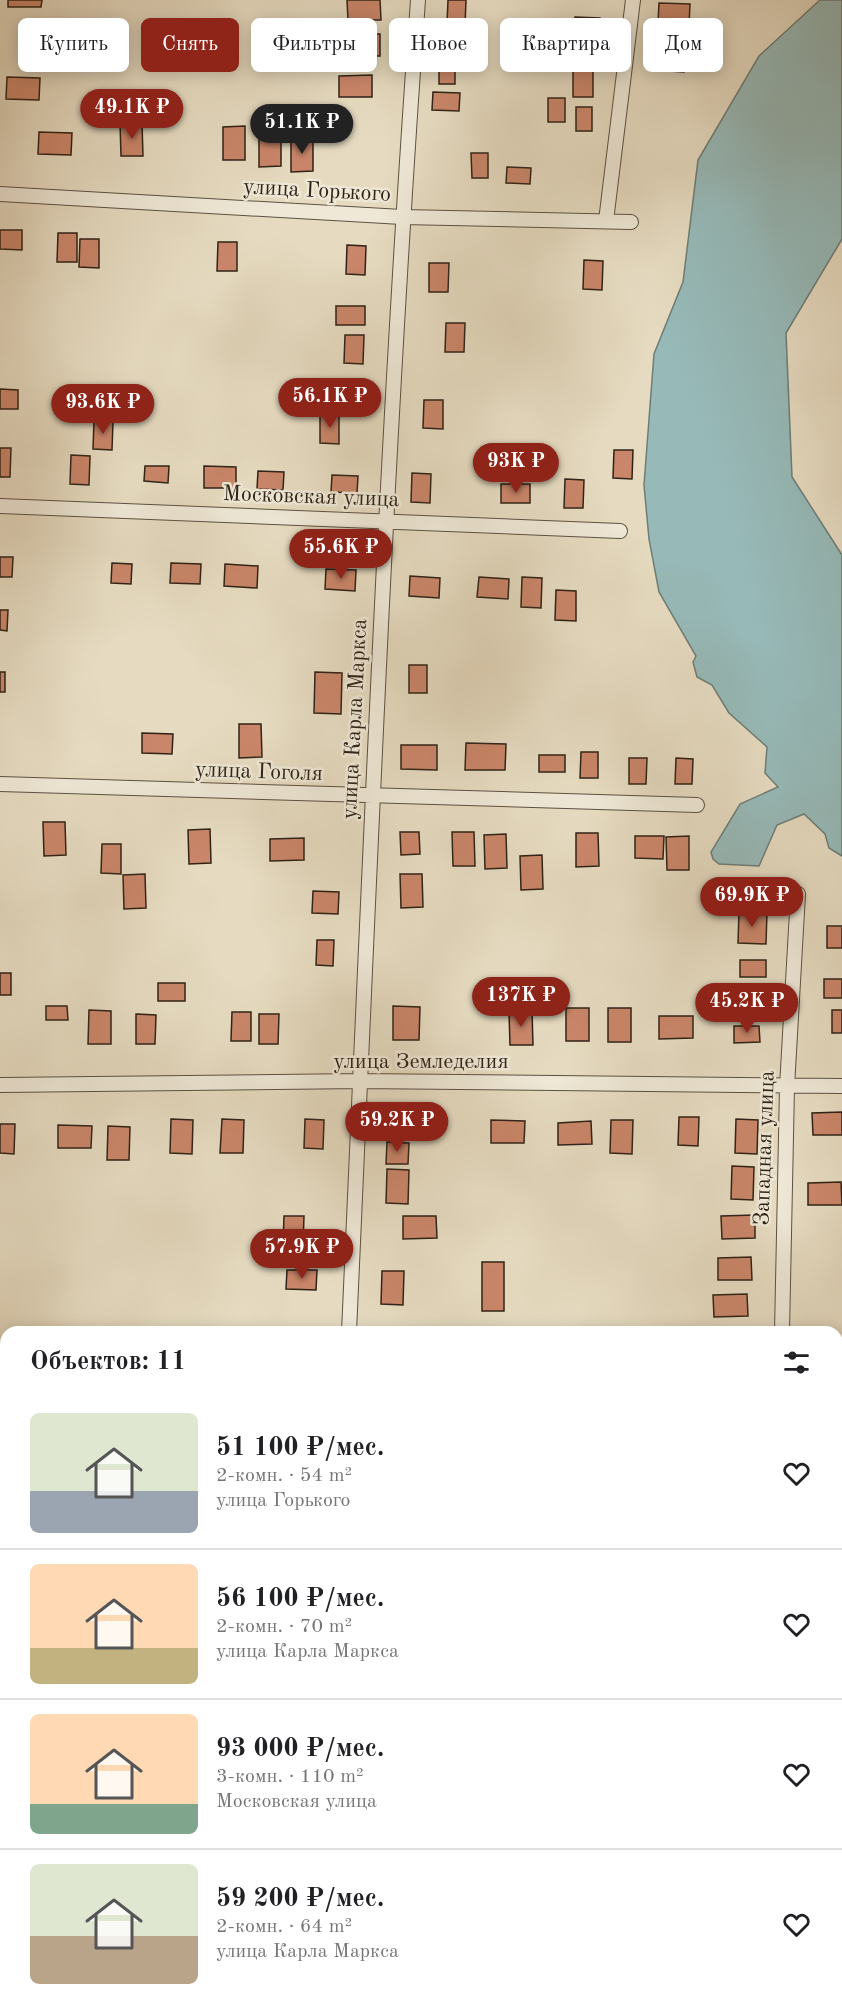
<!DOCTYPE html>
<html lang="ru">
<head>
<meta charset="utf-8">
<style>
	body { margin:0; font-family:"Old Standard TT",serif; background:#f2f2f2; color:#202124; height:100vh; display:flex; flex-direction:column; font-size:22px; white-space:nowrap }
	* { box-sizing:border-box; margin:0 }
	p { font-size:20px; color:#757577 }
	.icon { flex:none; width:33px; height:33px; fill:none; stroke:currentColor; stroke-width:2; stroke-linecap:round; stroke-linejoin:round }
	.map { position:relative; flex:1; overflow:hidden }
	.side { position:absolute; left:0px; top:1326px; width:843px; height:684px; display:flex; flex-direction:column; background:#fff; border-radius:18px 18px 0 0; box-shadow:0 3px 15px #0003 }
	.side>* { flex:none }
	.hud { position:absolute; left:18px; top:18px; width:807px; height:54px; display:flex; gap:12px }
	.price { position:absolute; translate:-50% -51px; padding:0 14px; border-radius:21px; background:#8f2418; color:#fff; font-size:20px; line-height:39px; filter:drop-shadow(0 2px 3px #0008) }
	.price::after { content:''; position:absolute; left:50%; top:36px; width:18px; height:14px; margin-left:-9px; background:inherit; clip-path:polygon(0 0,100% 0,50% 100%) }
	.price.current { background:#222; color:#fff }
	ul { padding:0; list-style:none }
	li { display:flex; align-items:center; gap:18px; height:150px; padding:0 30px }
	li+li { border-top:2px solid #e0e0e0 }
	li span { display:grid; place-items:center; flex:none; width:168px; height:120px; border-radius:9px; color:#555 }
	li>.icon { margin-inline-start:auto }
	span .icon { width:72px; height:72px; fill:#fffc; stroke-width:1 }
	li b { font-size:26px }
	h2 { display:flex; justify-content:space-between; align-items:center; height:72px; padding:0 30px; font-size:26px }
	.chip { padding:0 21px; border-radius:9px; background:#fff; box-shadow:0 3px 15px #0003; font-size:21px; line-height:54px }
	.chip.current { background:#8f2418; color:#fff }
	.map>svg:first-child { display:block }
</style>
</head>
<body>
<div class="map">
<svg width="842" height="2010" viewBox="0 0 842 2010">
	<rect width="100%" height="100%" fill="#e6dbc1"/>
	<filter id="stains"><feTurbulence type="fractalNoise" baseFrequency=".00333" numOctaves="4"/><feColorMatrix values="0 0 0 0 .2 0 0 0 0 .09 0 0 0 0 .02 0 0 0 .5 -.17"/></filter>
	<radialGradient id="worn" r=".72"><stop offset=".6" stop-color="#630" stop-opacity="0"/><stop offset="1" stop-color="#630" stop-opacity=".3"/></radialGradient>
	<!-- water -->
	<path fill="#97bab9" stroke="#6d7e78" stroke-width="1.5" d="M820 0H842V239L786 333 792 477 842 555V856L829 848 825 834 804 814 777 825 759 866 719 864 713 859 711 852 740 804 778 787 765 773 767 747 729 713 712 685 697 677 693 662 696 656 659 592 649 539 644 485 654 354 683 282 698 160 759 56Z"/>
	<!-- building -->
	<path fill="#ca866a" stroke="#2f2316" stroke-width="1.5" d="M8 0H42L41 7H8Z
		M347 0H380L381 20H348Z
		M448 0H466L465 25 447 24Z
		M659 3 690 4 689 25 658 23Z
		M575 17 600 18 599 34 575 33Z
		M346 34H380V56H347Z
		M654 50 685 51 684 72 653 70Z
		M439 60H455V84H439Z
		M573 68H593V97H573Z
		M372 75V97H339V76Z
		M7 77 40 78 39 100 6 99Z
		M433 92 460 93 459 111 432 110Z
		M548 98H565V122H548Z
		M576 107H592V131H576Z
		M120 123H142L143 156H121Z
		M245 126V160H223V127Z
		M39 132 72 133 71 155 38 154Z
		M281 133V166L259 167V134Z
		M313 138V171L291 172V139Z
		M471 153H488V178H472Z
		M507 167 531 168 530 184 506 183Z
		M0 230H22V250L0 249Z
		M58 233H77V262H57Z
		M80 239H99V268L79 267Z
		M218 242H237V271H217Z
		M347 245 366 246 365 275 346 274Z
		M584 260 603 261 602 290 583 289Z
		M429 263H449L448 292H429Z
		M336 306H365V325H336Z
		M446 323H465L464 352H445Z
		M345 335H364L363 364 344 363Z
		M0 389 18 390V409H0Z
		M337 396H360V412L337 411Z
		M424 400H443V429L423 428Z
		M320 414 339 415V444L320 443Z
		M94 420 113 421 112 450 93 449Z
		M0 448H11L10 477H0Z
		M614 450H633L632 479 613 478Z
		M71 455 90 456 89 485 70 484Z
		M145 466H169L168 483 144 481Z
		M204 466 236 467V488H204Z
		M258 471 284 472 283 490 257 489Z
		M412 473 431 474 430 503 411 502Z
		M332 475 358 476 357 493 331 492Z
		M565 479 584 480 583 508H564Z
		M501 484H530V503H501Z
		M0 557H13L12 577H0Z
		M112 563 132 564 131 584 111 583Z
		M171 563 201 564 200 584 170 583Z
		M225 564 258 566 257 588 224 586Z
		M326 569 356 570 355 591 325 589Z
		M410 576 440 578 439 598 409 596Z
		M479 577 509 579 508 599 477 597Z
		M522 577 542 578 541 608 521 607Z
		M556 590 576 591V621L555 620Z
		M0 610H8L7 631 0 630Z
		M409 665H427V693H409Z
		M0 672H5V692H0Z
		M315 672 342 673 341 714 314 713Z
		M239 724H261L262 757 239 758Z
		M142 733 173 734 172 754 142 753Z
		M466 743 506 744 505 770H465Z
		M401 745H437V770L401 769Z
		M581 752H598V778H580Z
		M539 755H565V772H539Z
		M629 758H647L646 784H629Z
		M676 758 693 759 692 784H675Z
		M43 822H65L66 855 44 856Z
		M210 829 211 863 189 864 188 830Z
		M400 832H419L420 854 401 855Z
		M452 832H474L475 866H453Z
		M576 833H598L599 866 576 867Z
		M506 834 507 868 485 869 484 835Z
		M635 836H664L663 859 635 858Z
		M689 836V870H667L666 837Z
		M304 838V860L270 861V839Z
		M102 844H121V874L101 873Z
		M542 855 543 889 521 890 520 856Z
		M145 874 146 908 124 909 123 875Z
		M400 874H422L423 907 401 908Z
		M740 884H773V907L739 906Z
		M313 891 339 892 338 914 312 913Z
		M739 911 767 912 766 944 738 943Z
		M827 926H842V948H827Z
		M317 940H334L333 966 316 965Z
		M740 960H766V977H740Z
		M0 973H11V995H0Z
		M824 979H842V998H824Z
		M158 983H185V1001H158Z
		M46 1006H67L68 1020H46Z
		M393 1006 420 1007 419 1040H393Z
		M566 1008H589V1041H566Z
		M608 1008H631V1042H608Z
		M89 1010 111 1011V1044H88Z
		M832 1010H842V1033H832Z
		M532 1011 533 1045H510L509 1012Z
		M232 1012H251V1041H231Z
		M136 1014 156 1015 155 1044H136Z
		M259 1014H279L278 1044H259Z
		M659 1016H693V1038L659 1039Z
		M734 1026H759L760 1042 734 1043Z
		M842 1112V1135H813L812 1113Z
		M679 1117H699L698 1146 678 1145Z
		M171 1119 193 1120 192 1154 170 1153Z
		M222 1119 244 1120 243 1153H220Z
		M305 1119 324 1120 323 1149 304 1148Z
		M736 1119 758 1120 757 1154 735 1153Z
		M491 1120 525 1121 524 1143H491Z
		M611 1120H633L632 1154 610 1153Z
		M591 1121 592 1144 558 1145V1123Z
		M0 1124H15L14 1154 0 1153Z
		M58 1125 92 1126 91 1148H58Z
		M108 1126 130 1127 129 1160H107Z
		M387 1142 409 1143 408 1164H386Z
		M732 1166 754 1167 753 1200 731 1199Z
		M387 1169 409 1170 408 1204 386 1203Z
		M841 1182 842 1205H808V1183Z
		M755 1215V1238L722 1239 721 1216Z
		M284 1216H304L303 1246 283 1245Z
		M403 1216H436L437 1238 403 1239Z
		M751 1257 752 1280H718V1258Z
		M482 1262H504V1311H482Z
		M287 1270H317L316 1290 286 1289Z
		M382 1271H404L403 1305 381 1304Z
		M747 1294 748 1316 714 1317 713 1295Z
		M490 1327 512 1328V1332H489Z
		M722 1329H756V1332H722Z
		M837 1341H842V1364H837Z
		M837 1793H842V1832H837Z
		M0 1946 6 1947V1973H0Z"/>
	<g fill="none" stroke-linecap="round" stroke-linejoin="round">
		<defs>
			<path id="street" d="M0 194 402 217 631 222
				M606 221 633 0
				M0 506 620 531
				M0 784 697 805
				M0 1085 360 1081 842 1086
				M349 1332C369 888 386 443 418 0
				M782 1332 787 1087 798 894
				M837 1401H842
				M0 1403H6
				M313 2010V2004
				M737 2010 738 2004"/>
			<path id="secondary" d="M0 1732H6
				M837 1755H842"/>
		</defs>
		<!-- street casing -->
		<use href="#street" stroke="#5d5141" stroke-width="16"/>
		<!-- secondary casing -->
		<use href="#secondary" stroke="#2f2316" stroke-width="22"/>
		<!-- street -->
		<use href="#street" stroke="#efe8d7" stroke-width="14"/>
		<!-- secondary -->
		<use href="#secondary" stroke="#efe8d7" stroke-width="20"/>
	</g>
	<g text-anchor="middle" dominant-baseline="central" stroke-width="5" stroke-linejoin="round" paint-order="stroke">
		<!-- street labels -->
		<g font-size="22" fill="#2f2316" stroke="#efe8d7">
			<text transform="translate(317 191) rotate(3)">улица Горького</text>
			<text transform="translate(311 497) rotate(2)">Московская улица</text>
			<text transform="translate(355 719) rotate(-87)">улица Карла Маркса</text>
			<text transform="translate(259 772) rotate(2)">улица Гоголя</text>
			<text x="421" y="1062">улица Земледелия</text>
			<text transform="translate(765 1148) rotate(-88)">Западная улица</text>
		</g>
	</g>
	<rect width="100%" height="100%" filter="url(#stains)"/>
	<rect width="100%" height="100%" fill="url(#worn)"/>
</svg>
<b class="price" style="left:132px;top:140px">49.1K ₽</b>
<b class="price current" style="left:302px;top:155px">51.1K ₽</b>
<b class="price" style="left:330px;top:429px">56.1K ₽</b>
<b class="price" style="left:103px;top:435px">93.6K ₽</b>
<b class="price" style="left:516px;top:494px">93K ₽</b>
<b class="price" style="left:341px;top:580px">55.6K ₽</b>
<b class="price" style="left:752px;top:928px">69.9K ₽</b>
<b class="price" style="left:521px;top:1028px">137K ₽</b>
<b class="price" style="left:747px;top:1034px">45.2K ₽</b>
<b class="price" style="left:397px;top:1153px">59.2K ₽</b>
<b class="price" style="left:302px;top:1280px">57.9K ₽</b>
<div class="hud">
<a class="chip">Купить</a>
<a class="chip current">Снять</a>
<a class="chip">Фильтры</a>
<a class="chip">Новое</a>
<a class="chip">Квартира</a>
<a class="chip">Дом</a>
</div>
<section class="side">
<h2>Объектов: 11<svg class="icon" aria-label="filters" viewBox="0 0 24 24"><path d="M4 7h16M4 17h16"/><circle cx="9" cy="7" r="2"/><circle cx="15" cy="17" r="2"/></svg></h2>
<ul>
<li><span style="background:linear-gradient(#dfe7d0 65%,#9aa5b1 0)"><svg class="icon" aria-label="home" viewBox="0 0 24 24"><path d="M3 11l9-7 9 7M6 9v11h12V9"/></svg></span><div><b>51 100 ₽/мес.</b><p>2-комн. · 54 m²</p><p>улица Горького</p></div><svg class="icon" aria-label="heart" viewBox="0 0 24 24"><path d="M12 20l-8-8c-3-5 5-10 8-4 3-6 11-1 8 4z"/></svg></li>
<li><span style="background:linear-gradient(#ffd9b3 70%,#c2b280 0)"><svg class="icon" aria-label="home" viewBox="0 0 24 24"><path d="M3 11l9-7 9 7M6 9v11h12V9"/></svg></span><div><b>56 100 ₽/мес.</b><p>2-комн. · 70 m²</p><p>улица Карла Маркса</p></div><svg class="icon" aria-label="heart" viewBox="0 0 24 24"><path d="M12 20l-8-8c-3-5 5-10 8-4 3-6 11-1 8 4z"/></svg></li>
<li><span style="background:linear-gradient(#ffd9b3 75%,#7fa58c 0)"><svg class="icon" aria-label="home" viewBox="0 0 24 24"><path d="M3 11l9-7 9 7M6 9v11h12V9"/></svg></span><div><b>93 000 ₽/мес.</b><p>3-комн. · 110 m²</p><p>Московская улица</p></div><svg class="icon" aria-label="heart" viewBox="0 0 24 24"><path d="M12 20l-8-8c-3-5 5-10 8-4 3-6 11-1 8 4z"/></svg></li>
<li><span style="background:linear-gradient(#dfe7d0 60%,#b9a48a 0)"><svg class="icon" aria-label="home" viewBox="0 0 24 24"><path d="M3 11l9-7 9 7M6 9v11h12V9"/></svg></span><div><b>59 200 ₽/мес.</b><p>2-комн. · 64 m²</p><p>улица Карла Маркса</p></div><svg class="icon" aria-label="heart" viewBox="0 0 24 24"><path d="M12 20l-8-8c-3-5 5-10 8-4 3-6 11-1 8 4z"/></svg></li>
</ul>
</section>
</div>
</body>
</html>
